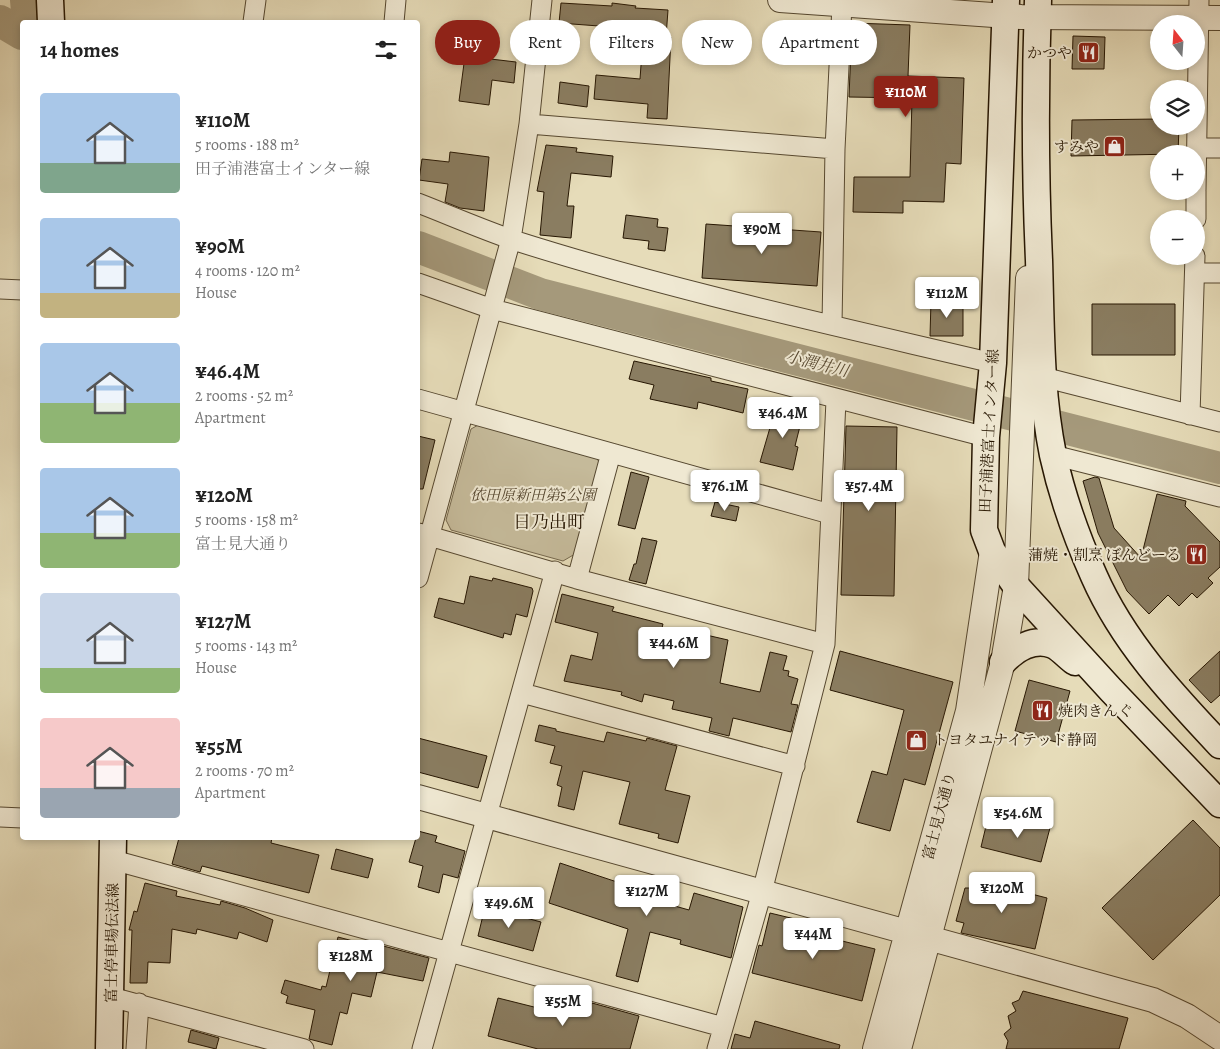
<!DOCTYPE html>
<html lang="en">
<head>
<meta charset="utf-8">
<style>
	body { margin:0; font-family:Alegreya,"Noto Serif JP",serif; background:#f6f6f6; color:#222; height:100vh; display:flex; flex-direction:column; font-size:19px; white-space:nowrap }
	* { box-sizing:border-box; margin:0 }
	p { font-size:16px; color:#767676 }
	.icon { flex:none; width:28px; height:28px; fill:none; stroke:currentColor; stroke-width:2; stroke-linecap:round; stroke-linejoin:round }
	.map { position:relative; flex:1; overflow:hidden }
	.side { position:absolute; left:20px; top:20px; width:400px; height:820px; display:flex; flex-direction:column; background:#fff; border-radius:5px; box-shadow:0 2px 8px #0003 }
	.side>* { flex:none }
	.guide { position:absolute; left:435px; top:20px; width:475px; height:45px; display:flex; gap:10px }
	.needle { width:32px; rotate:343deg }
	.controls { position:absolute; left:1150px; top:15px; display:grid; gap:10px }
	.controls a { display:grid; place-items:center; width:55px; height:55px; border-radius:50%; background:#fff; box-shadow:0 2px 8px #0003; font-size:25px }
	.price { position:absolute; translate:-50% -42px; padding:0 11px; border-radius:5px; background:#fff; color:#222; font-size:16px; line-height:32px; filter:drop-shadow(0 1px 2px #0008) }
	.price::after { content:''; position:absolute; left:50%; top:30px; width:15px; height:11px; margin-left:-8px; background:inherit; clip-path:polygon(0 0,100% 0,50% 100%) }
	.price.active { background:#8f2418; color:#fff }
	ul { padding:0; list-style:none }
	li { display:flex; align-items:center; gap:15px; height:125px; padding:0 20px }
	li span { display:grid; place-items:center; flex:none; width:140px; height:100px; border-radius:5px; color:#555 }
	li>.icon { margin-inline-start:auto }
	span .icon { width:60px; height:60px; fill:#fffc; stroke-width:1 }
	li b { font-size:21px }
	h2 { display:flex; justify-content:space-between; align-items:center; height:60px; padding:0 20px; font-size:21px }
	.chip { padding:0 18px; border-radius:22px; background:#fff; box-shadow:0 2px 8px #0003; font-size:18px; line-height:45px }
	.chip.active { background:#8f2418; color:#fff }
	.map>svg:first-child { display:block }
</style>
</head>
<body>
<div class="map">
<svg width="1220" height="1049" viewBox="0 0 1220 1049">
	<rect width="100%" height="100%" fill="#e6dcb9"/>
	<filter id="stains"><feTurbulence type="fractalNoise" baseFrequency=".004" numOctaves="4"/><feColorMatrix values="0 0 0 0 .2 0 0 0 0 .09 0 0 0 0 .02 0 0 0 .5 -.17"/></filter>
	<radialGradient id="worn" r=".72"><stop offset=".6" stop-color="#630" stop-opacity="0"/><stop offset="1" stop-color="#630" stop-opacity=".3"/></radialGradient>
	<!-- green -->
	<path fill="#c5ba9a" stroke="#76684e" d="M480 424 595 455 600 464 575 554 563 561 451 530 446 520 471 429Z"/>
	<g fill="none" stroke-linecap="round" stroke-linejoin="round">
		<!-- river -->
		<path stroke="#a5997b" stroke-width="32" d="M26 0 28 22
			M0 21 22 34
			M418 247 540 294 1220 468"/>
	</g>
	<!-- building -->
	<path fill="#8a7d61" stroke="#261602" d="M561 3 612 6V3L636 6 635 8 668 10 666 37H671L667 119 647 118 648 104 594 99 596 75 640 79 643 38 599 32V26L559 23Z
		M852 23 910 25 908 76 964 78 961 164 946 163 944 202 903 201V213L853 212 854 177H910L912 98 849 97Z
		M1073 36 1105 37 1104 69H1072Z
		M465 56 516 62 514 83 492 80 489 105 459 101Z
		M560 82 589 86 587 107 558 103Z
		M1159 119V126H1179L1178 154 1071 156 1072 120Z
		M546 145 577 148 576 152 613 156 611 177 571 173 567 206H574L571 238 540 235 544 192 537 191Z
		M450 152 489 157 484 211 460 208 445 202 448 184 419 180 422 159 449 162Z
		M626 215 658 219 657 227 668 228 665 251 648 249 649 241 623 238Z
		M706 224 821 232 817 286 702 278Z
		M931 301H963V336H930Z
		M1092 304H1175V355H1092Z
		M634 361 711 378V381L748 389 743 413 698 402 697 409 650 399 654 385 629 379Z
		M776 407 803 414 795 446 798 447 793 470 760 462Z
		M846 426 897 427 894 596 841 595Z
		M418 436 435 440 423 489H418Z
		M631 472 649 477 635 529 618 525Z
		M1095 477 1099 478 1114 528 1141 558 1157 494 1186 501 1185 506 1220 542V567L1208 578 1213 583 1197 598 1192 593 1179 606 1168 595 1149 614 1127 591 1098 533 1083 481Z
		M715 502 739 507 736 521 711 516Z
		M642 538 657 541 646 584 629 580 634 564H636Z
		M470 576 492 581 493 578 532 588 533 591 527 617 516 614 511 635 504 633 503 638 434 617 439 598 464 604Z
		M562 594 614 607 612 611 663 624 662 628 692 636 693 632 728 640 720 683 760 692 770 652 787 656 783 670 789 671 788 676 798 679 791 704 798 705 791 732 733 718 729 736 709 731 712 718 672 709 674 701 644 694 642 702 621 695 622 692 564 681 571 655 592 660 598 633 555 622Z
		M840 651 953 682 925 785 904 779 890 831 857 822 872 771 887 775 904 710 830 690Z
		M1220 651V695L1211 703 1189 680Z
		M1029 680 1070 691 1056 742 1015 731Z
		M539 725 556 729V731L604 742 607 732 646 741 647 738 677 746 665 790 690 796 678 843 658 838 659 834 619 824 630 782 583 771 574 810 558 806 562 787 557 785 562 766 550 763 555 746 535 741Z
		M418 738 487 756 478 788 418 772Z
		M1018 816 1051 824 1041 862 981 847 987 822 1015 829Z
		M1193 820 1220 848V895L1153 960 1102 908Z
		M418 831 437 836 435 842 465 851 458 878 443 874 439 893 418 887 423 866 409 862Z
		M179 838H272L271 843 319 855 309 893 202 866 200 872 172 864Z
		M336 849 373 859 368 878 331 869Z
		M560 863 614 881 634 885 632 894 689 910 694 893 743 907 731 958 680 944 681 940 650 932 638 982 616 976 628 929 549 903Z
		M977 880 1047 898 1035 949 961 933 964 923 956 921 965 888H975Z
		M145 883 177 891 176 896 220 905 221 901 245 908 273 920 267 942 239 932 237 939 197 929 196 934 172 929 170 963 148 962 147 983H130L132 930H129L134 911 137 912Z
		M485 907 541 922 533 951 478 936Z
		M770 913 799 920 797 930 875 949 862 1001 752 973 759 945 762 946Z
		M338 937 368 945V942L429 958 423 981 377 972 371 997 352 993 347 1014 340 1012 332 1045 309 1039 315 1010 286 1003 288 996 281 993 285 980 321 990 322 986 326 987Z
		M1023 991 1128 1018 1119 1049H1006L1008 1041 1004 1034 1011 1028 1008 1016 1016 1011 1012 1003 1019 1000Z
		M498 998 570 1016 572 1005 590 1010 592 1003 639 1016 630 1049H538L488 1036Z
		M755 1021 840 1045 839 1049H731L735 1034 750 1038Z
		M191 1030 219 1038 216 1049 188 1042Z"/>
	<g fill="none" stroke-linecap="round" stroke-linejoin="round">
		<defs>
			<path id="minor" d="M253 22 256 0
				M394 22 396 0
				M529 124 835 149
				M1197 148H1220
				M1196 190 1199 0
				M418 203C449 215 481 229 513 240 670 290 832 325 993 363
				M1196 219V191
				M1195 273H1220
				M418 283 492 309 986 437
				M0 289 22 290
				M832 325 835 149 842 5
				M1043 377 1220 422
				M418 399 830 514
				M1190 415 1195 256
				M1053 455 1220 497
				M419 533 577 579 825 644
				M418 578 511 239 529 124 542 0
				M577 579 611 453
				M522 693 795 766
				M0 817 22 818
				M113 860 723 1027
				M111 997 304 1049
				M136 1049 139 1003
				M422 1049 555 571
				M717 1049 762 892 825 644 836 400"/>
			<path id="tertiary" d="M780 0 1021 17 1220 18
				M418 797 1153 1000 1187 1016 1220 1038
				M875 1049 968 711 992 551
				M899 1049 1003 662 1016 586 1028 278"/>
			<path id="secondary" d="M50 0 51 22
				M1006 0 993 363 986 437 984 530 992 551 1016 586 1111 690 1220 804
				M1038 0C1035 87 1035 173 1039 260 1041 325 1040 391 1053 455 1062 496 1077 538 1094 576 1123 642 1172 694 1220 745
				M1003 662C1015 649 1034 637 1053 645 1060 648 1068 657 1075 662
				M109 1049 113 838"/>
		</defs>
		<!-- minor casing -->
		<use href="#minor" stroke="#564830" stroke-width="21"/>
		<!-- tertiary casing -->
		<use href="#tertiary" stroke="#564830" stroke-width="26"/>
		<!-- secondary casing -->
		<use href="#secondary" stroke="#261602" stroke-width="29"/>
		<!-- minor -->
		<use href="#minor" stroke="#efe8d2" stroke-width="19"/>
		<!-- tertiary -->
		<use href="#tertiary" stroke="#efe8d2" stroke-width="24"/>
		<!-- secondary -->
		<use href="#secondary" stroke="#efe8d2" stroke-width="26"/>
	</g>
	<!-- icons -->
	<defs>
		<symbol id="restaurant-square" viewBox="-11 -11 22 22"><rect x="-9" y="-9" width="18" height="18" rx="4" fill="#8f2418" stroke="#efe8d2"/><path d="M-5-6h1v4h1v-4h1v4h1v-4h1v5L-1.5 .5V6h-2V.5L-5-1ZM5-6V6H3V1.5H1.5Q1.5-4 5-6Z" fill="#fff"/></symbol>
		<symbol id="shop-square" viewBox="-11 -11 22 22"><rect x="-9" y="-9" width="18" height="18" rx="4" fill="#8f2418" stroke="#efe8d2"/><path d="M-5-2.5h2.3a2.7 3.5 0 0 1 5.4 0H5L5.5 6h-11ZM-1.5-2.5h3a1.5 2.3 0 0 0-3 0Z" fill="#fff"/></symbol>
	</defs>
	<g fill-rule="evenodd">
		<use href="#restaurant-square" x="1076" y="40" width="25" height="25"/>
		<use href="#shop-square" x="1102" y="134" width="25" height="25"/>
		<use href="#restaurant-square" x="1184" y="542" width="25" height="25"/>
		<use href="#restaurant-square" x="1030" y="698" width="25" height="25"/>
		<use href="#shop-square" x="904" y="728" width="25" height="25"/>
	</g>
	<g text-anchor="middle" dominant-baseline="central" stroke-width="4" stroke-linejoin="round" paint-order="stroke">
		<!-- poi labels -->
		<g font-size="15" fill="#261602" stroke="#efe8d2" text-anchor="end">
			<text x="1072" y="53">かつや</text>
			<text x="1099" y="147">すみや</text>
			<text x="1181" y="555">蒲焼・割烹 ぼんどーる</text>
			<text x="1058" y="711" text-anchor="start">焼肉きんぐ</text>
			<text x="933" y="740" text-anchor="start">トヨタユナイテッド静岡</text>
		</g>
		<!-- street labels -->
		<g font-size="15" fill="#261602" stroke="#efe8d2">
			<text transform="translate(989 431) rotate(-87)">田子浦港富士インター線</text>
			<text transform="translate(939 816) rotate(-75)">富士見大通り</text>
			<text transform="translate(112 943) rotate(-89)">富士停車場伝法線</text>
		</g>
		<!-- park labels -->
		<g font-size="15" font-style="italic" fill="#564730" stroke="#efe8d2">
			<text x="533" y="495">依田原新田第5公園</text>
		</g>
		<!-- water labels -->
		<g font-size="16" font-style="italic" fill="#594a32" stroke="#efe8d2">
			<text transform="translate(817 364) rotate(14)">小潤井川</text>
		</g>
		<!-- quarter labels -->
		<g font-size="18" fill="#261602" stroke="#efe8d2">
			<text x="549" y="522">日乃出町</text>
		</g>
	</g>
	<rect width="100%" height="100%" filter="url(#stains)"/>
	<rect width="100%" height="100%" fill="url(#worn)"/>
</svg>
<div class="controls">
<a><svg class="needle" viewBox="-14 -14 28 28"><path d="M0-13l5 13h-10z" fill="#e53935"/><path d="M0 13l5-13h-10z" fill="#767676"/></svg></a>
<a><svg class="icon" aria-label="layers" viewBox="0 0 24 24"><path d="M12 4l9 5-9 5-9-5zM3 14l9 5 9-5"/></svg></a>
<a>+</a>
<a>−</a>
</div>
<b class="price active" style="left:906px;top:118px">¥110M</b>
<b class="price" style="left:762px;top:255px">¥90M</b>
<b class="price" style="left:947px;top:319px">¥112M</b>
<b class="price" style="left:783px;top:439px">¥46.4M</b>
<b class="price" style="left:725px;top:512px">¥76.1M</b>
<b class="price" style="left:869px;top:512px">¥57.4M</b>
<b class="price" style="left:674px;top:669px">¥44.6M</b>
<b class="price" style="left:1018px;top:839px">¥54.6M</b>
<b class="price" style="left:1002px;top:914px">¥120M</b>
<b class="price" style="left:647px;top:917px">¥127M</b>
<b class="price" style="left:509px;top:929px">¥49.6M</b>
<b class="price" style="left:813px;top:960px">¥44M</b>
<b class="price" style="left:351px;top:982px">¥128M</b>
<b class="price" style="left:563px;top:1027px">¥55M</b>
<div class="guide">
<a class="chip active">Buy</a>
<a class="chip">Rent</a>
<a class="chip">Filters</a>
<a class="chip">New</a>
<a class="chip">Apartment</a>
</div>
<section class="side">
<h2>14 homes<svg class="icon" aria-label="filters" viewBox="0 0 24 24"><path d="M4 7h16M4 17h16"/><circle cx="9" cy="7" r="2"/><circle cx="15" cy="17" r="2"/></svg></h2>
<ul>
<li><span style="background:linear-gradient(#a9c7e8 70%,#7fa58c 0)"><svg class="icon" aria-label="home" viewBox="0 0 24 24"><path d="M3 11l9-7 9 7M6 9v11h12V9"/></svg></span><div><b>¥110M</b><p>5 rooms · 188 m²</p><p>田子浦港富士インター線</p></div></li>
<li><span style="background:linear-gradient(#a9c7e8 75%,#c2b280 0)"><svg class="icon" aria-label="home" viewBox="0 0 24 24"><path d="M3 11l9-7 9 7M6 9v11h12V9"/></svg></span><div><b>¥90M</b><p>4 rooms · 120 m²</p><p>House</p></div></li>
<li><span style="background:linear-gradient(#a9c7e8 60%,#8fb573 0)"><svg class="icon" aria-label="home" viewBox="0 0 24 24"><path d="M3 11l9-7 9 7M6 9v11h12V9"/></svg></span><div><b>¥46.4M</b><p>2 rooms · 52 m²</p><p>Apartment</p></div></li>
<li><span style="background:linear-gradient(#a9c7e8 65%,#8fb573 0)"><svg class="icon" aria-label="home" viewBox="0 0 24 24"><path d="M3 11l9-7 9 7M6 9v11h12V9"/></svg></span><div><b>¥120M</b><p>5 rooms · 158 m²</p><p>富士見大通り</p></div></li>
<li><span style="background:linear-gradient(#c9d6e8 75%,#8fb573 0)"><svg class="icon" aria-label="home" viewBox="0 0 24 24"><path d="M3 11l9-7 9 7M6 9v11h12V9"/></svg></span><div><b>¥127M</b><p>5 rooms · 143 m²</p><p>House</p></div></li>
<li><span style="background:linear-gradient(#f6c9c9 70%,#9aa5b1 0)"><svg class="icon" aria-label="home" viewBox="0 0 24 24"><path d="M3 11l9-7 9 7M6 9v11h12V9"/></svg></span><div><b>¥55M</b><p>2 rooms · 70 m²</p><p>Apartment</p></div></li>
</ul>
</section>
</div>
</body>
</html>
